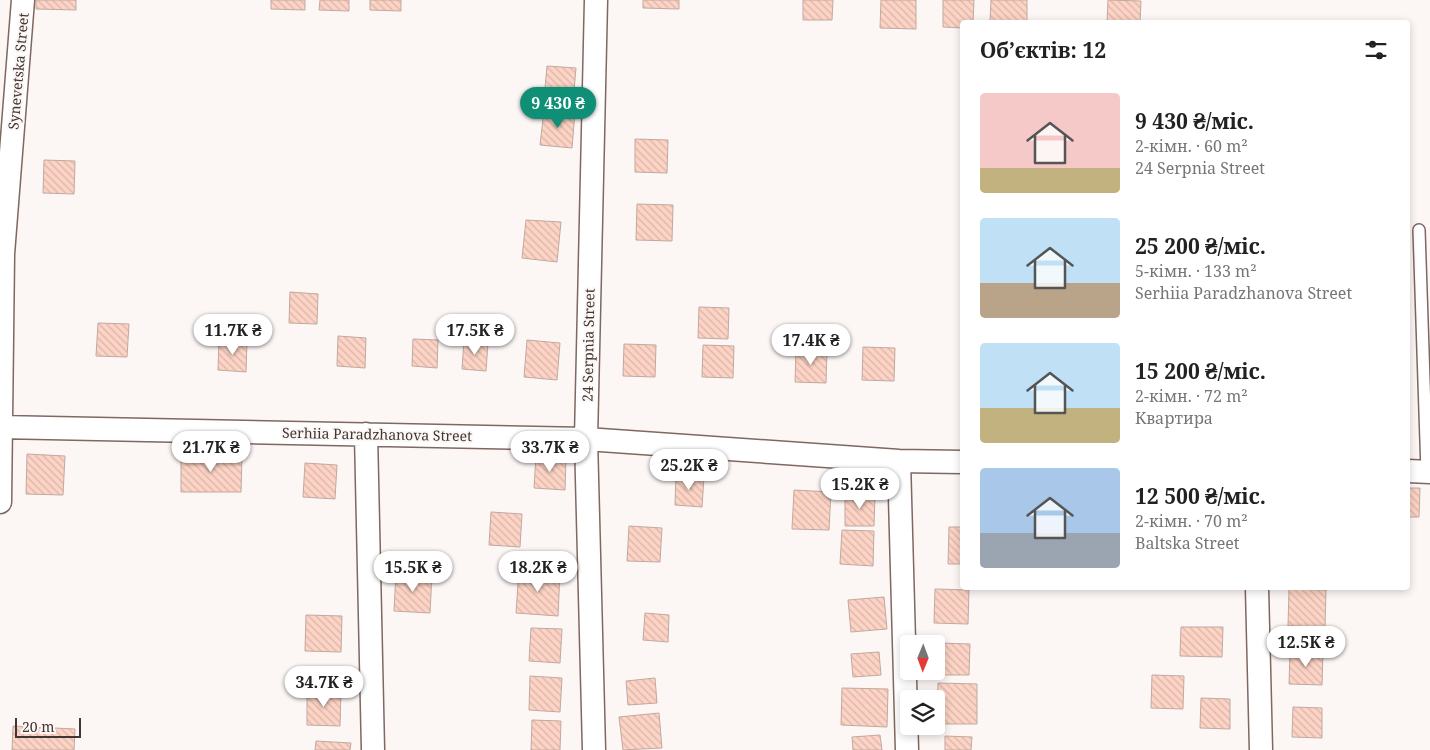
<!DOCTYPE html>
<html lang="uk">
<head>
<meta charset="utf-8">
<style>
	body { margin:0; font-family:"Noto Serif",serif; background:#f6f6f6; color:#222; height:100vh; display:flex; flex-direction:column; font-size:19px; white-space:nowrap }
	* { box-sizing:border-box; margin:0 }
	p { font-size:16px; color:#767676 }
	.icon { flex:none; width:28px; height:28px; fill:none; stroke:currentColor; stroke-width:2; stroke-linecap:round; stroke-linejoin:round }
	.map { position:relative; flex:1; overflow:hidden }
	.side { position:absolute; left:960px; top:20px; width:450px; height:570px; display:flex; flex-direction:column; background:#fff; border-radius:5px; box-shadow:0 2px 8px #0003 }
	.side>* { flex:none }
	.needle { width:32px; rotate:181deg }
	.fabs { position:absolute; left:900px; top:635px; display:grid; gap:10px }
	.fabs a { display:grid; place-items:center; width:45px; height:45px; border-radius:5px; background:#fff; box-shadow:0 2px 8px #0003; font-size:25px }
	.scale { position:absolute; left:15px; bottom:12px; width:66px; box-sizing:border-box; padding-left:5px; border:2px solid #403632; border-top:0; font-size:14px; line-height:18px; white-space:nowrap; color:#403632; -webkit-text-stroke:4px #fcf6f5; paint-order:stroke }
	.price { position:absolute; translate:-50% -42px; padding:0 11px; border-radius:18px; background:#fff; color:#222; font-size:16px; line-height:32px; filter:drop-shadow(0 1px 2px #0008) }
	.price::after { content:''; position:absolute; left:50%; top:30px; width:15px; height:11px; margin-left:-8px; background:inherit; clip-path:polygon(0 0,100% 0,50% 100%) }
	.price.current { background:#0e8f76; color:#fff }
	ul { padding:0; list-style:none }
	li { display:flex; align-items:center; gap:15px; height:125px; padding:0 20px }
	li span { display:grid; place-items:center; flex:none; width:140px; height:100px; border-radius:5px; color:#555 }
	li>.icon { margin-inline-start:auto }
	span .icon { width:60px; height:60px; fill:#fffc; stroke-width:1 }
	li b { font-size:21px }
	h2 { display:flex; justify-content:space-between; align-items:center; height:60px; padding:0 20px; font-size:21px }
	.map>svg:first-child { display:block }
</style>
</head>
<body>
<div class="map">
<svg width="1430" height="750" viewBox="0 0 1430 750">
	<defs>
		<pattern id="building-back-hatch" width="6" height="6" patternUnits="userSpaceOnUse" patternTransform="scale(1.25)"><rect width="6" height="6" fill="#fcd3c4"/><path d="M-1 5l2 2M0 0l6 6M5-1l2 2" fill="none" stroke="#d9b6a9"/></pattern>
	</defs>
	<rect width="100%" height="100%" fill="#fcf6f5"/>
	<!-- building -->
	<path fill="url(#building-back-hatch)" stroke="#c2a9a0" d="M36 0H76V10L36 9Z
		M271 0H305V10L271 9Z
		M320 0H349V11L319 10Z
		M370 0H401V11L370 10Z
		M643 0H679V9L643 8Z
		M803 0H833L832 20H803Z
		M881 0H916V29L880 28Z
		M943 0H974L973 22H962V28L943 27Z
		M991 0H1027V22H990Z
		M1108 0 1141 1 1140 22H1107Z
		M547 66 576 68 573 102 544 99Z
		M544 110 575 112 572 148 540 145Z
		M635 139 668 140 667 173 635 172Z
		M44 160 75 161 74 194 43 193Z
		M637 204 673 205 672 241 636 240Z
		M526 220 561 222 557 262 522 258Z
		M290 292 318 294 317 324 289 323Z
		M699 307 729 308 728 339 698 338Z
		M98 323 129 324 127 357 96 356Z
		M338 336 366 338 365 368 337 366Z
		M413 339 438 340 437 368 412 366Z
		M219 340 247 341 246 372 218 370Z
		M464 340 488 343 486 371 462 369Z
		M527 340 560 343 557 380 524 377Z
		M624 344 656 345 655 377 623 376Z
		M703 345 734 346 733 378 702 377Z
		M863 347 895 348 894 381 862 380Z
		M796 350H827L826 383 795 382Z
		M27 454 65 456 63 495 26 494Z
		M181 454 242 455 241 492H181Z
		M536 456 566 457 565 490 534 488Z
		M305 463 337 465 335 499 303 497Z
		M676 475 704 477 702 507 675 505Z
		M1408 488H1420L1419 517H1408Z
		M794 490 831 492 829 530 792 529Z
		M845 495H875L874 526H845Z
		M491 512 522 514 520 547 489 545Z
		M629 526 662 528 660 562 627 561Z
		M949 527H962V564H948Z
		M842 530 874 531 873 566 840 564Z
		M519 569 560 572 558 616 516 613Z
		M396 573 432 574 430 613 394 611Z
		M935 589 969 590 968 624 934 623Z
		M1289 589 1326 590 1325 627 1288 626Z
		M884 597 887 629 851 632 848 600Z
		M645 613 669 615 668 642 643 640Z
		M306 615 342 616 341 652 305 651Z
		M1181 627H1223L1222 657 1180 656Z
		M531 628 562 629 560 663 529 661Z
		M938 643 970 644 969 675H938Z
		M1290 651 1323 652 1322 685 1289 684Z
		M879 652 881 675 853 677 851 654Z
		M1152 675 1184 676 1183 709 1151 708Z
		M530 676 562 678 560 712 529 710Z
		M655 678 657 703 628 705 626 681Z
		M938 683 977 684V724H937Z
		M842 688 888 689 887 727 841 725Z
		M307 691 341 692 340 726 307 725Z
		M1201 698 1230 699V729L1200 728Z
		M1293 707 1322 708V738L1292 737Z
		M659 713 662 748 623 750 619 717Z
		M532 720 561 721 560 750H531Z
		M13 726 75 729 74 750H12Z
		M880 735 882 750H853L852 737Z
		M945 736 972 737 971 750H945Z
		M316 741 351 743 350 750H315Z"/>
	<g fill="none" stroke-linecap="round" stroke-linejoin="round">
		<defs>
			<path id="service" d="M1419 230 1427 472"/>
			<path id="minor" d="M0 427 586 439 899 461 962 462
				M366 434 373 750
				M899 461 907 750
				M1408 471 1430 472
				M0 502 3 254 23 0
				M1257 588 1261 750
				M594 750 586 439 596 0"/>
		</defs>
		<!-- service casing -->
		<use href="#service" stroke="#7e6860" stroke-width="14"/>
		<!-- minor casing -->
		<use href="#minor" stroke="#7e6860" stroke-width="25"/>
		<!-- service -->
		<use href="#service" stroke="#fff" stroke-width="11"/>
		<!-- minor -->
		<use href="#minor" stroke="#fff" stroke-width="22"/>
	</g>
	<g text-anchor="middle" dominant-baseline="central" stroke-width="4" stroke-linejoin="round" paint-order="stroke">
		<!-- street labels -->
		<g font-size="14" fill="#403632" stroke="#fcf6f5">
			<text transform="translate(18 71) rotate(-85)">Synevetska Street</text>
			<text transform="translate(588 345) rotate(-89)">24 Serpnia Street</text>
			<text transform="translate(377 434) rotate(1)">Serhiia Paradzhanova Street</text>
		</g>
	</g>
</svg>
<div class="fabs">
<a><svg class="needle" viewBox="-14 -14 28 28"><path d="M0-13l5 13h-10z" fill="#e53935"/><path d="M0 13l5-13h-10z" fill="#767676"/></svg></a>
<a><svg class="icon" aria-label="layers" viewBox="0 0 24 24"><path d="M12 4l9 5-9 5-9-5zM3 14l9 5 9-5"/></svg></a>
</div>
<div class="scale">20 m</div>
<b class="price current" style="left:558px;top:129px">9 430 ₴</b>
<b class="price" style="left:233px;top:356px">11.7K ₴</b>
<b class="price" style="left:475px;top:356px">17.5K ₴</b>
<b class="price" style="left:811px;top:366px">17.4K ₴</b>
<b class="price" style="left:211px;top:473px">21.7K ₴</b>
<b class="price" style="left:550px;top:473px">33.7K ₴</b>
<b class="price" style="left:689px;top:491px">25.2K ₴</b>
<b class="price" style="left:860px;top:510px">15.2K ₴</b>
<b class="price" style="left:413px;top:593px">15.5K ₴</b>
<b class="price" style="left:538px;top:593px">18.2K ₴</b>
<b class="price" style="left:1306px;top:668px">12.5K ₴</b>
<b class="price" style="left:324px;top:708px">34.7K ₴</b>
<section class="side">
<h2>Об’єктів: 12<svg class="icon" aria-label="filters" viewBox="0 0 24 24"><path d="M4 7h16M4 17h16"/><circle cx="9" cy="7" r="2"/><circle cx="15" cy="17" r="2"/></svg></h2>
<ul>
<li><span style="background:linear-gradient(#f6c9c9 75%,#c2b280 0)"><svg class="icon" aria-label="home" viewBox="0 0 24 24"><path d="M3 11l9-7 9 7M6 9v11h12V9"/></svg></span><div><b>9 430 ₴/міс.</b><p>2-кімн. · 60 m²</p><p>24 Serpnia Street</p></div></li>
<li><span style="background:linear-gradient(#bfe0f5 65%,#b9a48a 0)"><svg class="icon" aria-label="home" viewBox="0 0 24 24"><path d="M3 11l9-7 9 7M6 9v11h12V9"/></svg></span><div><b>25 200 ₴/міс.</b><p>5-кімн. · 133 m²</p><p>Serhiia Paradzhanova Street</p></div></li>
<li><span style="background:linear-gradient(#bfe0f5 65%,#c2b280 0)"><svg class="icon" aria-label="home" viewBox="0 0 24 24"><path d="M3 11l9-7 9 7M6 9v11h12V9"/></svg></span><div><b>15 200 ₴/міс.</b><p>2-кімн. · 72 m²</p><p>Квартира</p></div></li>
<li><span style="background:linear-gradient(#a9c7e8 65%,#9aa5b1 0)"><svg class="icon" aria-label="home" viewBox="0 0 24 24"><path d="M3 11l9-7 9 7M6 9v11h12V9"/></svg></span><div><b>12 500 ₴/міс.</b><p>2-кімн. · 70 m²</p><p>Baltska Street</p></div></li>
</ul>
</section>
</div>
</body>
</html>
